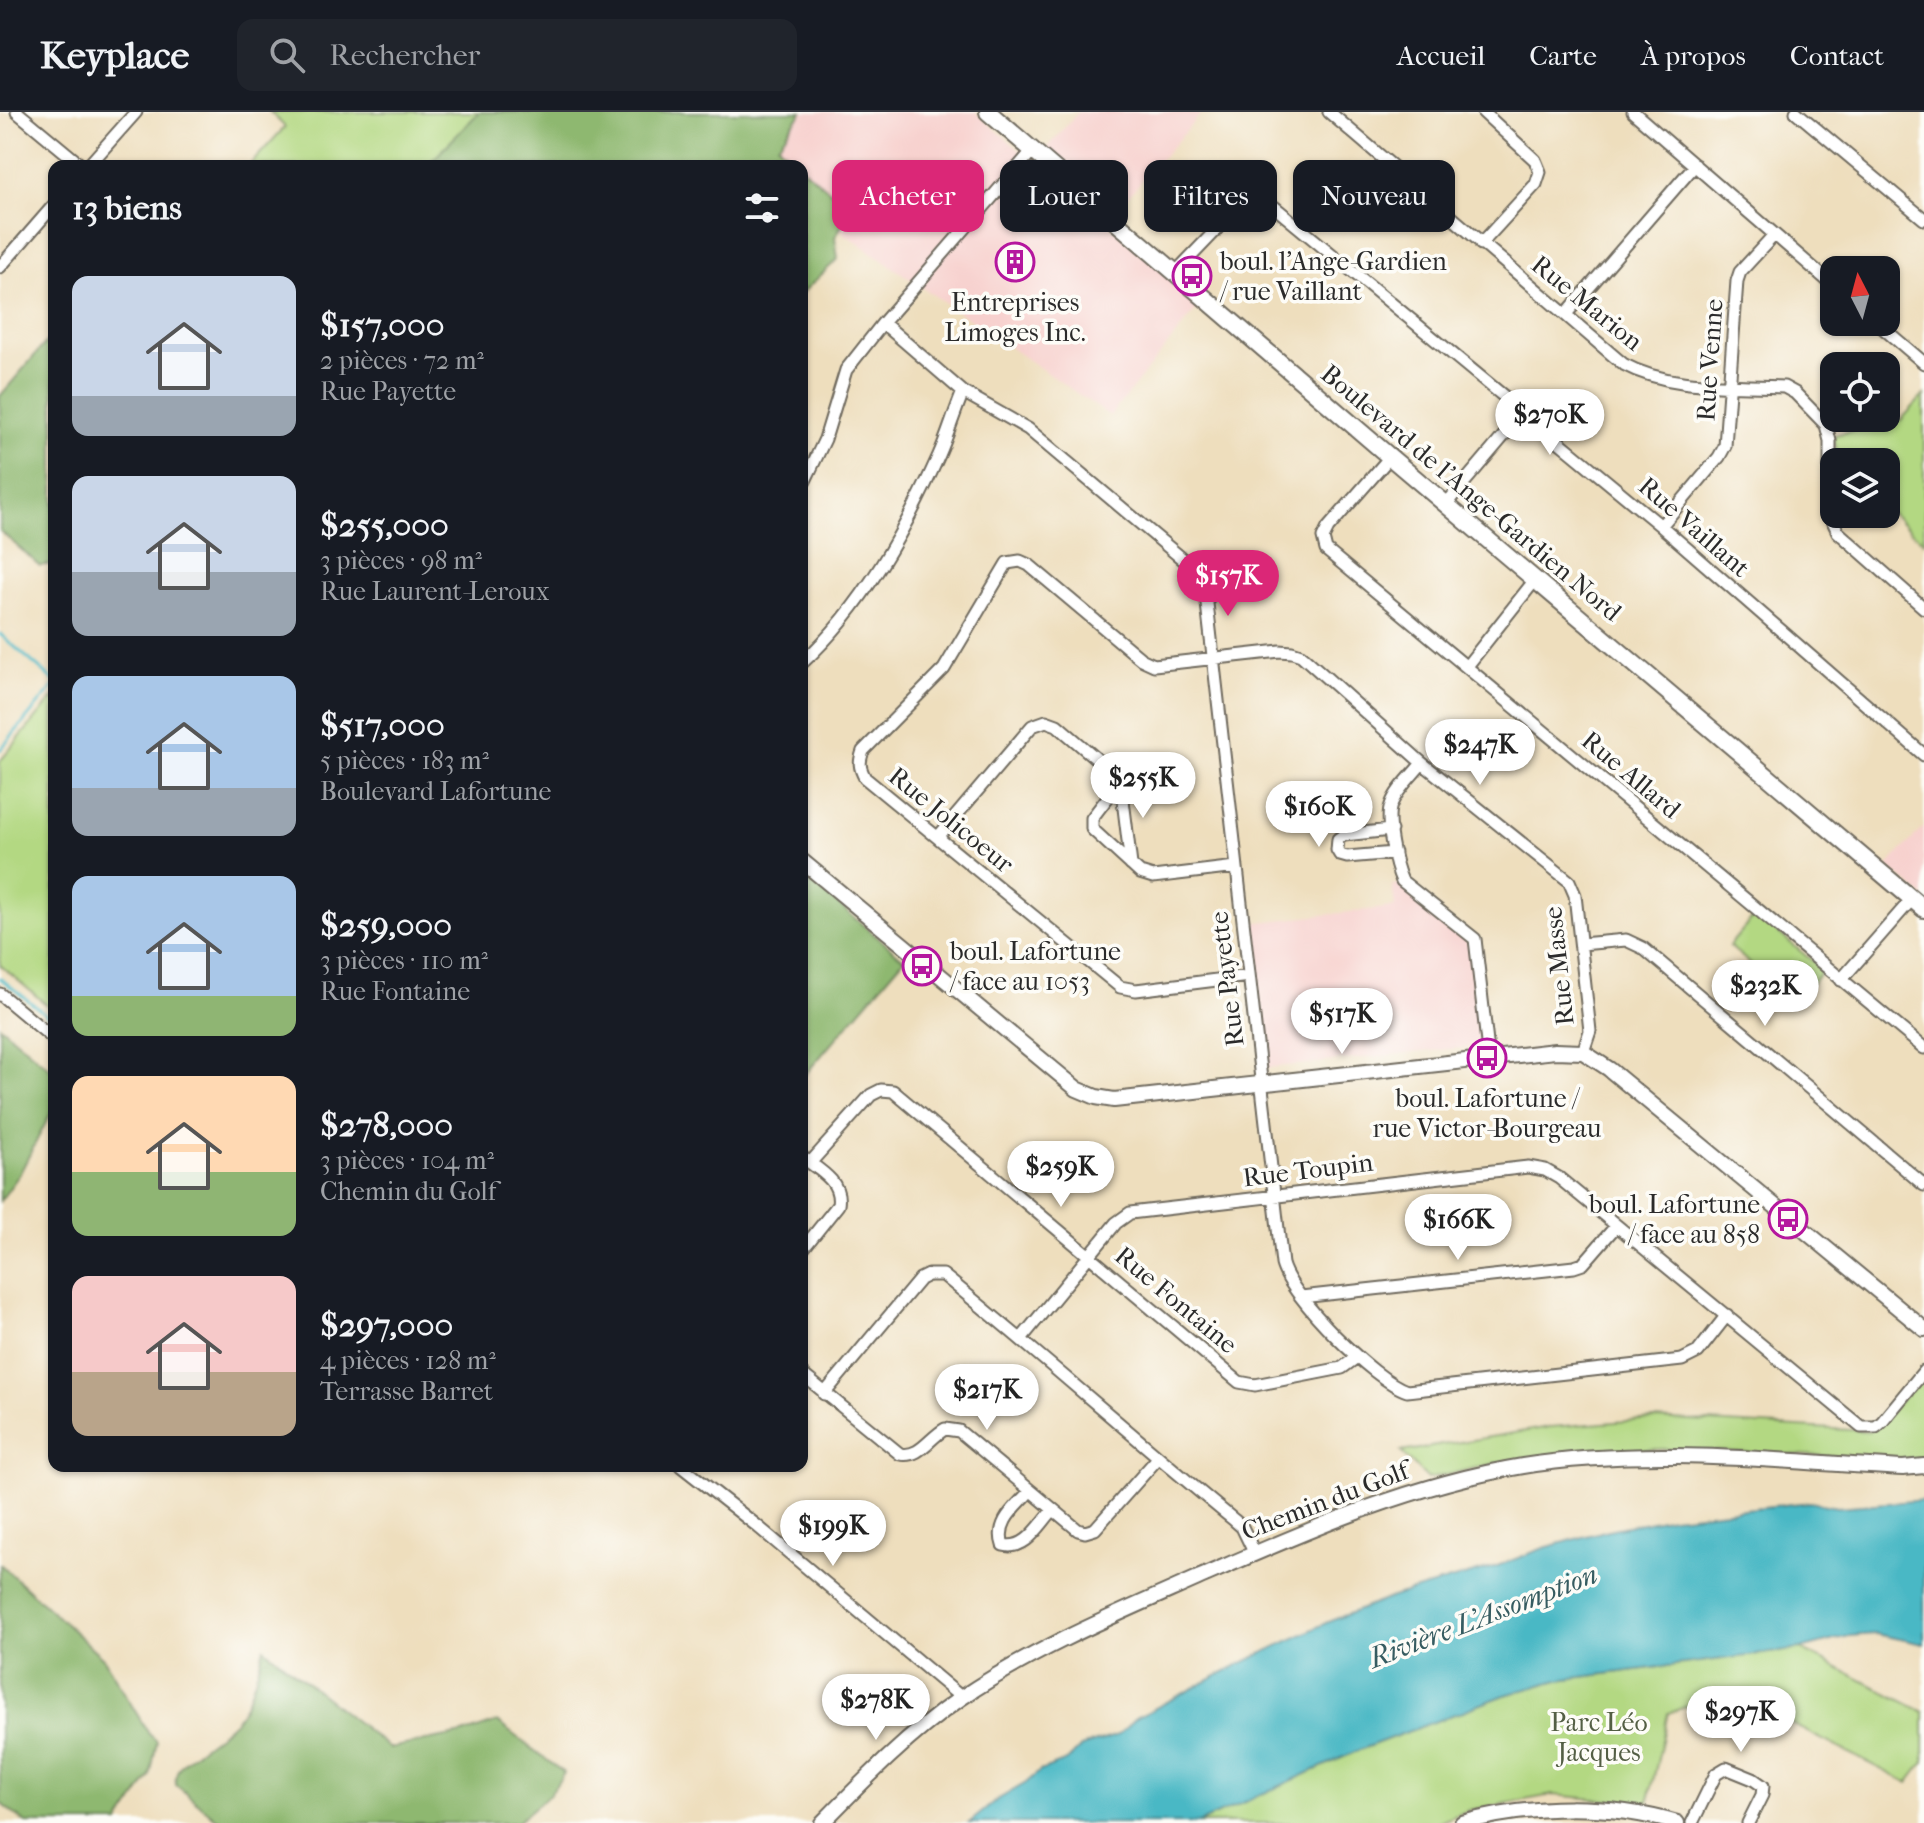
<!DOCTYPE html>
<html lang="fr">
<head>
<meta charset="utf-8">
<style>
	body { margin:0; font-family:"IM FELL French Canon",serif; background:#20242c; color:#f1f3f6; height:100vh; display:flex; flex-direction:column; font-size:30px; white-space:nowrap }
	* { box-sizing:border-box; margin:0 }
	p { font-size:26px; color:#9ea1a6 }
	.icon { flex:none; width:44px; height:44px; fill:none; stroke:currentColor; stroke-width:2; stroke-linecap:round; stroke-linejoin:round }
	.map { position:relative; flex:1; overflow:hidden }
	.details { position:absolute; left:48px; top:48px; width:760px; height:1312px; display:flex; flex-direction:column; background:#171b24; border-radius:16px; box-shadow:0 2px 6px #0004 }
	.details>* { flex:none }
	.banner { position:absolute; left:832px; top:48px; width:760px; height:72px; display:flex; gap:16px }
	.needle { width:52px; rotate:354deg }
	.controls { position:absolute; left:1820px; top:144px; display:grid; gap:16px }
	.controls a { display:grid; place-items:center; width:80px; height:80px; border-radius:16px; background:#171b24; box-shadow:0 2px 6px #0004; font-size:40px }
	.price { position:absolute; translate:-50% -68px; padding:0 18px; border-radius:28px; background:#fff; color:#222; font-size:26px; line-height:52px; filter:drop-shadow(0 2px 4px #0008) }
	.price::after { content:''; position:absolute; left:50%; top:48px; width:24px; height:18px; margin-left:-12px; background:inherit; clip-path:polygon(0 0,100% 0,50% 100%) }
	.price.on { background:#db2777; color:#fff }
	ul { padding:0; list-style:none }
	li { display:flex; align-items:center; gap:24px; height:200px; padding:0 24px }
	li span { display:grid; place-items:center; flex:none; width:224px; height:160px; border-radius:16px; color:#555 }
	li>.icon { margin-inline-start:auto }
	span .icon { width:96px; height:96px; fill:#fffc; stroke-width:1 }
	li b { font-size:34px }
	h2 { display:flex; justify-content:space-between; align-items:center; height:96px; padding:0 24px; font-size:34px }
	.tag { padding:0 28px; border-radius:16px; background:#171b24; box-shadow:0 2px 6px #0004; font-size:28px; line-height:72px }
	.tag.on { background:#db2777; color:#fff }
	header { display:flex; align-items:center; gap:48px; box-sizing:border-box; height:112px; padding:0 40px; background:#171b24; border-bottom:2px solid #363941 }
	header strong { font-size:38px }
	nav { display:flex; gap:44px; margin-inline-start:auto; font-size:28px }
	.search { width:560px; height:72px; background:#20242c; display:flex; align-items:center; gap:20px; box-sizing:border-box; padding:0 28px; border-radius:16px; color:#9ea1a6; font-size:30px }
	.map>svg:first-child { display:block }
</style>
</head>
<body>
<header>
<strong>Keyplace</strong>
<div class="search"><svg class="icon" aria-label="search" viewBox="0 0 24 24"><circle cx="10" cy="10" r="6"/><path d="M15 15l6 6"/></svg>Rechercher</div>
<nav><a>Accueil</a><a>Carte</a><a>À propos</a><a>Contact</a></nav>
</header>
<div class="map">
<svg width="1924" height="1711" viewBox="0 0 1924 1711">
	<rect width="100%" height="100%" fill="#fdfcf7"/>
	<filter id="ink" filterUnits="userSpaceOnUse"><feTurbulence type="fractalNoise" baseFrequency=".0125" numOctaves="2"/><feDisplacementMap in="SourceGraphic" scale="16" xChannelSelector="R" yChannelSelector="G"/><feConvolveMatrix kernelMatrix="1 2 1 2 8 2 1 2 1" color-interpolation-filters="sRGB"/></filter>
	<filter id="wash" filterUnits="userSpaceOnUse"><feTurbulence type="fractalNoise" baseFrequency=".006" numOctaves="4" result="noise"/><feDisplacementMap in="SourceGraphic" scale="32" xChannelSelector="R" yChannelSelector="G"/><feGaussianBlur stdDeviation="1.8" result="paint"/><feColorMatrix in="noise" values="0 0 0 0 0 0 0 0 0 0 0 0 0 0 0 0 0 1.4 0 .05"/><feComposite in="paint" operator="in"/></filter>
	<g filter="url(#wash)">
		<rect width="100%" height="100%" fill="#eedebd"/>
		<!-- built -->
		<path fill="#f7d0cd" d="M802 0H975L1035 51 1078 0H1203L1105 110 1201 192 1110 304 846 123 802 76V54H781L770 43Z
			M1924 715V785L1887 754Z
			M1401 772 1468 830 1472 841 1479 934 1267 956 1251 811 1395 795 1392 773Z"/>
		<!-- green -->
		<path fill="#b3d882" stroke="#6f8256" stroke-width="2" d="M270 0H802L771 42 781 54H249L285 15Z
			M1924 283V430L1886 397V350H1838L1834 323 1901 308Z
			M54 585V899L0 853V649Z
			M1756 802 1823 858 1796 890 1729 834Z
			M1924 1266V1345L1915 1348 1666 1337 1584 1339 1502 1350 1428 1367 1401 1340 1550 1315 1654 1307 1869 1319Z
			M1801 1537 1924 1600V1650L1908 1671 1728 1580 1668 1601 1648 1692 1553 1683 1469 1698 1437 1711H1198L1359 1638 1505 1583 1558 1568Z"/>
		<!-- forest -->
		<path fill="#8eb870" stroke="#5c724e" stroke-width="2" d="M479 0H802L778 33 800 54H427Z
			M802 56 836 84 847 105 835 125 838 147 802 181Z
			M54 221V452L40 454 0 419V284Z
			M811 770 904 847 802 966V780Z
			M0 914 54 960V995L19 1063 0 1089Z
			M0 1452 104 1547 149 1622 157 1629 150 1665 119 1711H26L0 1691Z
			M264 1536 389 1636 463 1622 497 1610 564 1661 550 1682 516 1711H222L176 1673C176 1669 175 1664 177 1660 181 1646 225 1622 237 1606 252 1585 257 1560 264 1536Z"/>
		<!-- water -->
		<path fill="#4ab8c5" stroke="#3a7278" stroke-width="2" d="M1924 1388V1532L1876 1522 1849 1524 1801 1537 1558 1568 1505 1583 1359 1638 1198 1711H969L997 1688 1026 1671 1040 1659 1067 1649 1081 1635 1118 1623 1136 1606 1236 1554 1328 1510 1395 1484 1492 1456 1544 1436 1608 1418 1672 1405 1810 1390 1837 1395Z"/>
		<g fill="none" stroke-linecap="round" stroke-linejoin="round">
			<!-- stream -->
			<path stroke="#4ab8c5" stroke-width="3" d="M0 522 54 569
				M0 638 54 574
				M0 866 54 909"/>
		</g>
	</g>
	<g filter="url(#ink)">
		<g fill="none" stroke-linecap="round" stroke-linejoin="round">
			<defs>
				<path id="minor" d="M17 0 82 54
					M1329 0 1623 252C1671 278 1732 272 1784 275L1795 281 1826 313 1830 329V403L1838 420 1924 496
					M1633 0 1834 174
					M1796 0 1924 107
					M88 54 136 0
					M1481 132 1536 72 1540 60 1535 48 1483 0
					M0 155 54 93
					M1176 160 1245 88 1258 85 1266 88 1661 414 1924 643
					M1566 202 1695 53
					M1876 210 1924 251
					M883 211 963 280 1028 317 1204 465 1282 1152C1291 1186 1374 1268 1407 1279L1682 1248 1698 1240 1727 1203
					M1390 345 1328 416 1323 426 1326 438 1924 936
					M802 375 825 327 846 258 883 211 1033 38
					M1446 392 1524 300
					M1661 414 1719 345 1725 334 1737 169 1740 160 1774 123
					M802 551C863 495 905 419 939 343 948 323 954 301 963 280
					M1467 554 1535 468
					M1422 651C1413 663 1396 678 1391 693 1385 708 1395 754 1402 769L1475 827 1489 948
					M1118 672 1123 688 1131 753
					M1391 718 1344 723 1338 727 1337 738 1340 743 1347 745 1394 741
					M938 725 1032 614 1046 609 1057 613 1113 661 1118 672 1092 706V717L1140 761 1153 765 1236 755
					M1581 832 1626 828 1643 836 1924 1073
					M1249 864 1136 878 1120 875 865 666C859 655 859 650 863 639L944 557 1007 451 1020 449 1029 453 1141 547 1154 553 1280 539 1292 540 1301 543 1422 651 1569 769 1575 783 1590 919 1583 940
					M1841 868 1912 787
					M0 882 54 927
					M802 1045C819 1058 842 1069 838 1093L802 1138
					M810 1051 871 983 881 978 893 979 1239 1270 1255 1273 1342 1256 1357 1245
					M1301 1185 1574 1155 1583 1152 1616 1114
					M1021 1227 1116 1111 1130 1101 1528 1055 1545 1058 1559 1066 1861 1315H1876L1882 1310 1924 1259
					M802 1262 900 1342C920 1346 929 1326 945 1317L959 1319 1078 1418 1085 1420 1095 1417 1158 1346
					M824 1282 920 1167 928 1163H943C1042 1243 1136 1328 1234 1408L1242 1415 1255 1442
					M681 1354 756 1413 962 1586
					M1030 1379C1016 1395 995 1410 1003 1433 1026 1439 1039 1413 1053 1398
					M1692 1711 1716 1662 1726 1656 1753 1667 1763 1674 1762 1683 1748 1711"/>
				<path id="tertiary" d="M802 749 1077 977 1096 985 1114 988 1555 939 1583 940 1609 957 1924 1217
					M822 1711C866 1666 909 1622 961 1586 1035 1536 1117 1502 1198 1466 1304 1420 1408 1373 1523 1354 1647 1334 1778 1349 1903 1356L1924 1354
					M1462 1711C1532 1692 1608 1691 1677 1711"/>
				<path id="secondary" d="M988 0 1390 345 1924 797"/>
			</defs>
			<!-- minor casing -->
			<use href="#minor" stroke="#6f6a5e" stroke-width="15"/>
			<!-- tertiary casing -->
			<use href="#tertiary" stroke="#6f6a5e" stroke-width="18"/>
			<!-- secondary casing -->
			<use href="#secondary" stroke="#6f6a5e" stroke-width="20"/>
			<!-- minor -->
			<use href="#minor" stroke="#fff" stroke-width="11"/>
			<!-- tertiary -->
			<use href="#tertiary" stroke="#fff" stroke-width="14"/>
			<!-- secondary -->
			<use href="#secondary" stroke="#fff" stroke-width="16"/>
		</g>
	</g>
	<!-- icons -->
	<defs>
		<symbol id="building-ring" viewBox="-11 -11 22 22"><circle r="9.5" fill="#fdfcf7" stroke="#b5179e" stroke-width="1.5"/><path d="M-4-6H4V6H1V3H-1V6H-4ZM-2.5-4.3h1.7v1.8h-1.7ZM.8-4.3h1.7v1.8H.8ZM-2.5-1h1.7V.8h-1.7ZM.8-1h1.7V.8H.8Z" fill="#b5179e"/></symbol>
		<symbol id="bus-ring" viewBox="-11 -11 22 22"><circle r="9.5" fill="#fdfcf7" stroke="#b5179e" stroke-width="1.5"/><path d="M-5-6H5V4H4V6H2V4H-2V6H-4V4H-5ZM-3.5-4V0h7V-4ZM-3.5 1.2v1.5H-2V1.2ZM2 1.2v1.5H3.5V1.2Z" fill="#b5179e"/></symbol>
	</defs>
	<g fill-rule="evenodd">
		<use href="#building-ring" x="993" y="128" width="44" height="44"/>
		<use href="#bus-ring" x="1170" y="142" width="44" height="44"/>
		<use href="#bus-ring" x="900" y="832" width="44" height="44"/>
		<use href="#bus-ring" x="1465" y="924" width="44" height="44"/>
		<use href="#bus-ring" x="1766" y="1085" width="44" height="44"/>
	</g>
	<g text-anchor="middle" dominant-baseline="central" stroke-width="7" stroke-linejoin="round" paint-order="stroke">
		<!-- poi labels -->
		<g font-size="26" fill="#2b2b2b" stroke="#fdfcf7" text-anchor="start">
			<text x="1220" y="149">boul. l'Ange-Gardien<tspan x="1220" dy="30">/ rue Vaillant</tspan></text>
			<text x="1015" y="190" text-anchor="middle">Entreprises<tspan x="1015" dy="30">Limoges Inc.</tspan></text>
			<text x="950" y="839">boul. Lafortune<tspan x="950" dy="30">/ face au 1053</tspan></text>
			<text x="1487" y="986" text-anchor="middle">boul. Lafortune /<tspan x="1487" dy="30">rue Victor-Bourgeau</tspan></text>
			<text x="1760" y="1092" text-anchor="end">boul. Lafortune<tspan x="1760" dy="30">/ face au 858</tspan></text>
		</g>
		<!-- street labels -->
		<g font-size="26" fill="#2b2b2b" stroke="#fdfcf7">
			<text transform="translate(1587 191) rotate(39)">Rue Marion</text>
			<text transform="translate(1710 248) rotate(-86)">Rue Venne</text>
			<text transform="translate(1471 381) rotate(40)">Boulevard de l'Ange-Gardien Nord</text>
			<text transform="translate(1694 415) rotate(41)">Rue Vaillant</text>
			<text transform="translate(1631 663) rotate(40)">Rue Allard</text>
			<text transform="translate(951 708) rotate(39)">Rue Jolicoeur</text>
			<text transform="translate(1559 854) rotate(-96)">Rue Masse</text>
			<text transform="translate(1227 867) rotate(-97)">Rue Payette</text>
			<text transform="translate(1308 1058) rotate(-7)">Rue Toupin</text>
			<text transform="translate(1176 1188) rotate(40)">Rue Fontaine</text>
			<text transform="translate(1325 1389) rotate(-21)">Chemin du Golf</text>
		</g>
		<!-- park labels -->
		<g font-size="26" fill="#545f45" stroke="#fdfcf7">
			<text x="1599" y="1610">Parc Léo<tspan x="1599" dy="30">Jacques</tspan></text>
		</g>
		<!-- water labels -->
		<g font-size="28" font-style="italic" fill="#365c61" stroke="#fdfcf7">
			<text transform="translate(1483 1504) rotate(-21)">Rivière L'Assomption</text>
		</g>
	</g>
</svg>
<div class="controls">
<a><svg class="needle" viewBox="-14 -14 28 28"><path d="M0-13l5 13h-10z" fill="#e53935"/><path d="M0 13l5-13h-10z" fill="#9ea1a6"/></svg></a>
<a><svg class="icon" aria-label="locate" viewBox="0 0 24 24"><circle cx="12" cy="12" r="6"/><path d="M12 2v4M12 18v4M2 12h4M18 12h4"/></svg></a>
<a><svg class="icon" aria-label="layers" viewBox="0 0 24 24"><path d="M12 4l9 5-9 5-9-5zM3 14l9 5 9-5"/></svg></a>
</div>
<b class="price" style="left:1550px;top:345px">$270K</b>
<b class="price on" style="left:1228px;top:506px">$157K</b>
<b class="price" style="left:1480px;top:675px">$247K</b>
<b class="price" style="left:1143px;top:708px">$255K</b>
<b class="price" style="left:1319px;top:737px">$160K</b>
<b class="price" style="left:1765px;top:916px">$232K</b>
<b class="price" style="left:1342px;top:944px">$517K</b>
<b class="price" style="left:1061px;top:1097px">$259K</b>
<b class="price" style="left:1458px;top:1150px">$166K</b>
<b class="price" style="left:987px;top:1320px">$217K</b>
<b class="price" style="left:833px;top:1456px">$199K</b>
<b class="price" style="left:876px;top:1630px">$278K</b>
<b class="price" style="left:1741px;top:1642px">$297K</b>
<div class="banner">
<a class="tag on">Acheter</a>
<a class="tag">Louer</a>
<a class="tag">Filtres</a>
<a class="tag">Nouveau</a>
</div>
<section class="details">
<h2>13 biens<svg class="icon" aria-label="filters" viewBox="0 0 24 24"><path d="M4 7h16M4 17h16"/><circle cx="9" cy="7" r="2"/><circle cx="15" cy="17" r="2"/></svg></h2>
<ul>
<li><span style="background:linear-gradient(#c9d6e8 75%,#9aa5b1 0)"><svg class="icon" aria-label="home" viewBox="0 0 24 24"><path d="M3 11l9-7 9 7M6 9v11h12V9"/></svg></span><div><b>$157,000</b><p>2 pièces · 72 m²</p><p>Rue Payette</p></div></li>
<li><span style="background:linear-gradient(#c9d6e8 60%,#9aa5b1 0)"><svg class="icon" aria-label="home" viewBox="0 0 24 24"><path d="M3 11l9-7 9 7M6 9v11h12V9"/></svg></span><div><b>$255,000</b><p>3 pièces · 98 m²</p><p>Rue Laurent-Leroux</p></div></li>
<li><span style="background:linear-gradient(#a9c7e8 70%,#9aa5b1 0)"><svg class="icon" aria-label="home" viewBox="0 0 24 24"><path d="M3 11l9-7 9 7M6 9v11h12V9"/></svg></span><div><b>$517,000</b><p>5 pièces · 183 m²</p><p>Boulevard Lafortune</p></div></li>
<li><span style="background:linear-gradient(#a9c7e8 75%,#8fb573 0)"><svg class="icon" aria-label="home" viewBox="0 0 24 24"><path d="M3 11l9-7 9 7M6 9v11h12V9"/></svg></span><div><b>$259,000</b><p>3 pièces · 110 m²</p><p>Rue Fontaine</p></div></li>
<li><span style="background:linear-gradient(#ffd9b3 60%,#8fb573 0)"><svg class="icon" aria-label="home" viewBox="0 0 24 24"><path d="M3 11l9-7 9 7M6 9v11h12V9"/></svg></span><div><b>$278,000</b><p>3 pièces · 104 m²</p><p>Chemin du Golf</p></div></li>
<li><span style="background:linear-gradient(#f6c9c9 60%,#b9a48a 0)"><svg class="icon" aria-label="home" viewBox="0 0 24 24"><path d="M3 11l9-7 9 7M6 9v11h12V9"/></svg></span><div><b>$297,000</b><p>4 pièces · 128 m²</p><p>Terrasse Barret</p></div></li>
</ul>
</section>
</div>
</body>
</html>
